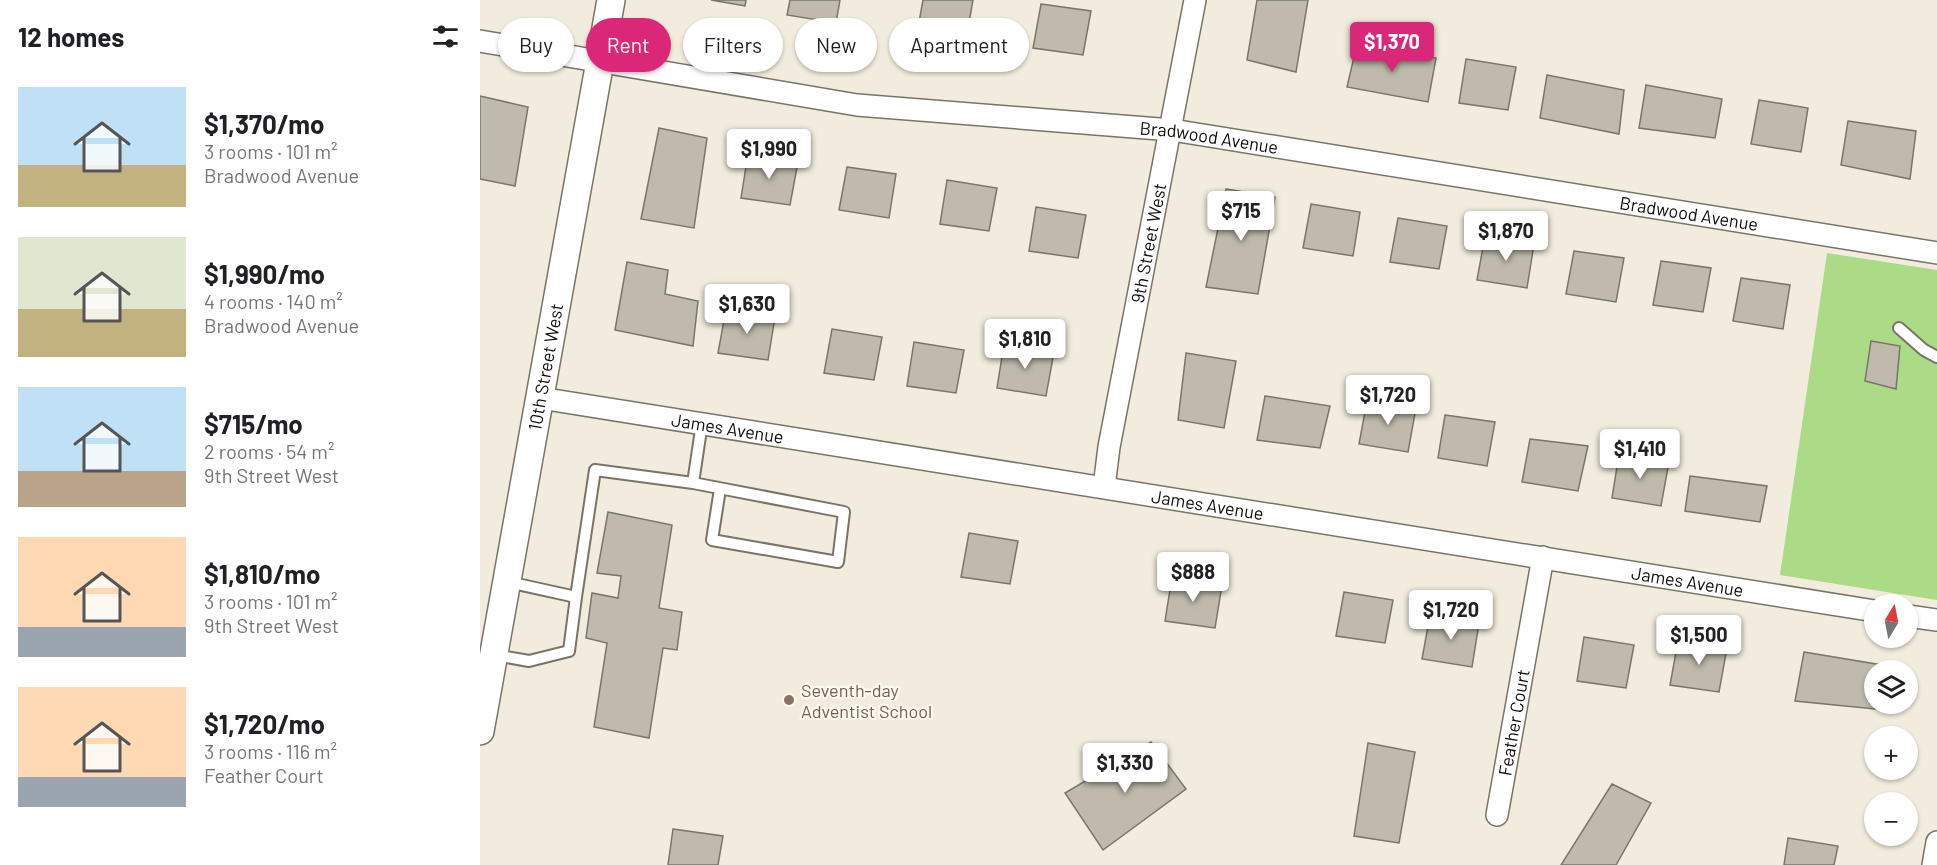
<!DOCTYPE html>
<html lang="en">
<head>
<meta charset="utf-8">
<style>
	body { margin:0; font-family:Barlow,sans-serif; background:#f6f6f6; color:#202124; height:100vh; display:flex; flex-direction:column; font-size:22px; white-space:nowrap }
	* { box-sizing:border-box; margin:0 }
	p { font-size:20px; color:#757577 }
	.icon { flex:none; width:33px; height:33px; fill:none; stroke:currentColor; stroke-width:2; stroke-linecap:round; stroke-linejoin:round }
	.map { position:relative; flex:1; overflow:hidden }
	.drawer { display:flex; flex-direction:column; background:#fff; width:480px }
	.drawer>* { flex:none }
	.top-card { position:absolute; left:18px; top:18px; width:570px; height:54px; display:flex; gap:12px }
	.needle { width:39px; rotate:10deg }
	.fabs { position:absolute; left:1384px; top:594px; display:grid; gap:12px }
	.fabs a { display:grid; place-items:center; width:54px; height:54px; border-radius:50%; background:#fff; box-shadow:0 2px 4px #0004; font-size:30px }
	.price { position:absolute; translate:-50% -51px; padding:0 14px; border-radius:6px; background:#fff; color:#222; font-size:20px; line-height:39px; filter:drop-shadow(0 2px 3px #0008) }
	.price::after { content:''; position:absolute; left:50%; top:36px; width:18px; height:14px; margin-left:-9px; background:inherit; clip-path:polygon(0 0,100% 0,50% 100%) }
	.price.selected { background:#db2777; color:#fff }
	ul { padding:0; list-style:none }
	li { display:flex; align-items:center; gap:18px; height:150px; padding:0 18px }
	li span { display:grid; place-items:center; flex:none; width:168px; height:120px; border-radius:0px; color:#555 }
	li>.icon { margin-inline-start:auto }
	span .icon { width:72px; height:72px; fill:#fffc; stroke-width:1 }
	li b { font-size:26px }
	h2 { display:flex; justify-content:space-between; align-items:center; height:72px; padding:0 18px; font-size:26px }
	.chip { padding:0 21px; border-radius:27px; background:#fff; box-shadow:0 2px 4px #0004; font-size:21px; line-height:54px }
	.chip.selected { background:#db2777; color:#fff }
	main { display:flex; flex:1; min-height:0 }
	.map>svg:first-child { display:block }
</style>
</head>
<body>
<main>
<section class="drawer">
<h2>12 homes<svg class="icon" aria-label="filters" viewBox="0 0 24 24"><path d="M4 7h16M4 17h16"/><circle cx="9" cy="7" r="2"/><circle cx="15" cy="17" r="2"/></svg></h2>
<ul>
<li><span style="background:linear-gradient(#bfe0f5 65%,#c2b280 0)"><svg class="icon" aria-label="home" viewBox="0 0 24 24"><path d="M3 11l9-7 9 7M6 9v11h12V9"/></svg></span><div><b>$1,370/mo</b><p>3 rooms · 101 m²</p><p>Bradwood Avenue</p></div></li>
<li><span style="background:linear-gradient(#dfe7d0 60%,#c2b280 0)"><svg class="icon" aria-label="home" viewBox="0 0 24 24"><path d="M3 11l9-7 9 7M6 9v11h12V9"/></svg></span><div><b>$1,990/mo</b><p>4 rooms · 140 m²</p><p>Bradwood Avenue</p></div></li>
<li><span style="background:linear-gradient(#bfe0f5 70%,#b9a48a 0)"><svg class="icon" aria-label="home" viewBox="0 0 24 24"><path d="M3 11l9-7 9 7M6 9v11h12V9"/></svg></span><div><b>$715/mo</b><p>2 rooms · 54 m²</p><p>9th Street West</p></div></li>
<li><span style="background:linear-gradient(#ffd9b3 75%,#9aa5b1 0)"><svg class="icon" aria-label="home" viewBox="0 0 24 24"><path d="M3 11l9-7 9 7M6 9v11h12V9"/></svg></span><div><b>$1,810/mo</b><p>3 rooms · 101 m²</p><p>9th Street West</p></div></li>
<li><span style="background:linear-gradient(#ffd9b3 75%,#9aa5b1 0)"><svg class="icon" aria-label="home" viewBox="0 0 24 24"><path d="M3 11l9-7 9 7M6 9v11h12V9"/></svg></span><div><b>$1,720/mo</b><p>3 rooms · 116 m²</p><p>Feather Court</p></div></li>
</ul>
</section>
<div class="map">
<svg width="1457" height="865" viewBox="0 0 1457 865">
	<rect width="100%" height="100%" fill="#f2ecde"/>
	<!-- green -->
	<path fill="#abdb84" d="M1347 253 1457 270V600L1300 575Z"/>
	<!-- building -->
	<path fill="#bfbaac" stroke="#7a7568" stroke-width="1.5" d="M231 0H266L265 6Z
		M310 0H360L356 23 307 15Z
		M443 0H493L486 40 437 33Z
		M777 0H828L816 72 767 60Z
		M561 4 611 11 603 55 553 48Z
		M877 44 956 58 948 102 867 87Z
		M986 59 1036 67 1028 110 979 103Z
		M1067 75 1144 90 1139 134 1060 118Z
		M1166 85 1242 99 1235 138 1159 128Z
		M0 96 48 107 35 186 0 179Z
		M1279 100 1328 108 1321 152 1271 144Z
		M1368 121 1436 131 1430 179 1361 165Z
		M179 128 227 138 214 228 161 219Z
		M268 154 318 162 310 205 261 198Z
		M367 167 416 174 409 218 359 210Z
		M467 180 517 188 509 231 460 224Z
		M746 189 795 197 778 294 726 287Z
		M831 204 880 212 873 256 823 248Z
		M556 207 606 215 598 258 549 251Z
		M918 218 967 226 959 269 910 262Z
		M1005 236 1054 244 1047 288 997 280Z
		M1094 251 1144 258 1136 302 1086 294Z
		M1181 261 1231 268 1223 312 1173 305Z
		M147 262 188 270 185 294 218 301 213 346 135 330Z
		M1261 278 1310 285 1303 329 1253 321Z
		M246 309 295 317 288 360 238 353Z
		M352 329 402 337 394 380 344 373Z
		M1391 341 1420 346 1416 389 1385 381Z
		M434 342 484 350 476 393 427 386Z
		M524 344 574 352 566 396 517 388Z
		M706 353 756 361 744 428 698 420Z
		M785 396 850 406 840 448 777 440Z
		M887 401 936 408 928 452 879 444Z
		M965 415 1015 422 1007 466 958 458Z
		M1050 439 1108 446 1098 491 1042 482Z
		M1139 454 1189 462 1181 506 1132 498Z
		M1210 476 1287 486 1280 522 1205 511Z
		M128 512 192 525 179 608 202 612 197 650 183 648 169 738 114 727 127 643 106 638 112 593 138 598 141 576 117 573Z
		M489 533 538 541 530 584 481 577Z
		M692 577 742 585 735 628 685 621Z
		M864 592 913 600 905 643 856 636Z
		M950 615 999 623 992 667 942 659Z
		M1104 637 1154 645 1146 688 1097 681Z
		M1198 641 1247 648 1239 692 1190 685Z
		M1324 652 1402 665V670H1395V709L1315 701Z
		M671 742 706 789 623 850 585 793Z
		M888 743 935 752 919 843 874 836Z
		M1132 784 1171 803 1136 865H1081Z
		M193 829 243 836 238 865H188Z
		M1308 838 1358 846 1354 865H1304Z"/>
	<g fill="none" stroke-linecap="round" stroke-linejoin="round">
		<defs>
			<path id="service" d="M1419 328 1444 350 1457 357
				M213 483 364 512 358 562 232 540 240 489
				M96 597 115 470 213 483 222 423
				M15 655 49 661 89 651 96 597 28 582"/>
			<g id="minor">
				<path id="s1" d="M0 41 377 105 692 130 1457 253"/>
				<path id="s2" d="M60 398 1395 611"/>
				<path id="s3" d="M624 487 629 447 715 0"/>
				<path d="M1428 616 1457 620"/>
				<path id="s4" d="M1017 815 1063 557"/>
				<path d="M1453 865 1457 842"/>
			</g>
			<g id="tertiary">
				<path id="s5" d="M0 731 131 0"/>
			</g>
		</defs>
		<!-- service casing -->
		<use href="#service" stroke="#797467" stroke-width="14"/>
		<!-- minor casing -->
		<use href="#minor" stroke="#797467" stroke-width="24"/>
		<!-- tertiary casing -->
		<use href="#tertiary" stroke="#797467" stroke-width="30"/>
		<!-- service -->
		<use href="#service" stroke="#fff" stroke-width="10"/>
		<!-- minor -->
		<use href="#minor" stroke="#fff" stroke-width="21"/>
		<!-- tertiary -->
		<use href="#tertiary" stroke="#fff" stroke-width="27"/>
	</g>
	<!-- markers -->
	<circle fill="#8d6e63" stroke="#fef9ee" stroke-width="2" cx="309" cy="700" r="6"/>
	<g text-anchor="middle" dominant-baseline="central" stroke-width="4.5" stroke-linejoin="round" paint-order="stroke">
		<!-- street labels -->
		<g font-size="18" fill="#0f0d09" stroke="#fef9ee">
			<text stroke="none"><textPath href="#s1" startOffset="736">Bradwood Avenue</textPath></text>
			<text stroke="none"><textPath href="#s1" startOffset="1222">Bradwood Avenue</textPath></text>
			<text stroke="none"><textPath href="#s3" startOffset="248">9th Street West</textPath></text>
			<text stroke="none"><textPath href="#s5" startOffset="370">10th Street West</textPath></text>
			<text stroke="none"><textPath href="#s2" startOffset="190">James Avenue</textPath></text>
			<text stroke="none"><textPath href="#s2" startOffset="676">James Avenue</textPath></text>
			<text stroke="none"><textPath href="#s2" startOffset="1162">James Avenue</textPath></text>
			<text stroke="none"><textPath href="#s4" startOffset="94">Feather Court</textPath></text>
		</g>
		<!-- education labels -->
		<g font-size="18" fill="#785e54" stroke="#fef9ee" text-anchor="start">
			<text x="321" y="690">Seventh-day<tspan x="321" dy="21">Adventist School</tspan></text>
		</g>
	</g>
</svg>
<div class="fabs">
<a><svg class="needle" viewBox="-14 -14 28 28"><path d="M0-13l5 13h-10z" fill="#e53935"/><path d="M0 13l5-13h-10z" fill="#757577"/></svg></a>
<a><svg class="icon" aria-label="layers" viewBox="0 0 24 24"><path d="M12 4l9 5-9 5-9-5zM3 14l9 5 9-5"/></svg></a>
<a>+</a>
<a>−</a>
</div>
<b class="price selected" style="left:912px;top:73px">$1,370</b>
<b class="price" style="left:289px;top:180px">$1,990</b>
<b class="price" style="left:761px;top:242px">$715</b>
<b class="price" style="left:1026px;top:262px">$1,870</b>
<b class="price" style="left:267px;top:335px">$1,630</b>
<b class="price" style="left:545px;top:370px">$1,810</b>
<b class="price" style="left:908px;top:426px">$1,720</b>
<b class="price" style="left:1160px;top:480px">$1,410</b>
<b class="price" style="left:713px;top:603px">$888</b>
<b class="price" style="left:971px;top:641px">$1,720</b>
<b class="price" style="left:1219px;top:666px">$1,500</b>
<b class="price" style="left:645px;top:794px">$1,330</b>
<div class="top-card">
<a class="chip">Buy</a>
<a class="chip selected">Rent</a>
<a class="chip">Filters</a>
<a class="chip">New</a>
<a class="chip">Apartment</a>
</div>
</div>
</main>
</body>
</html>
